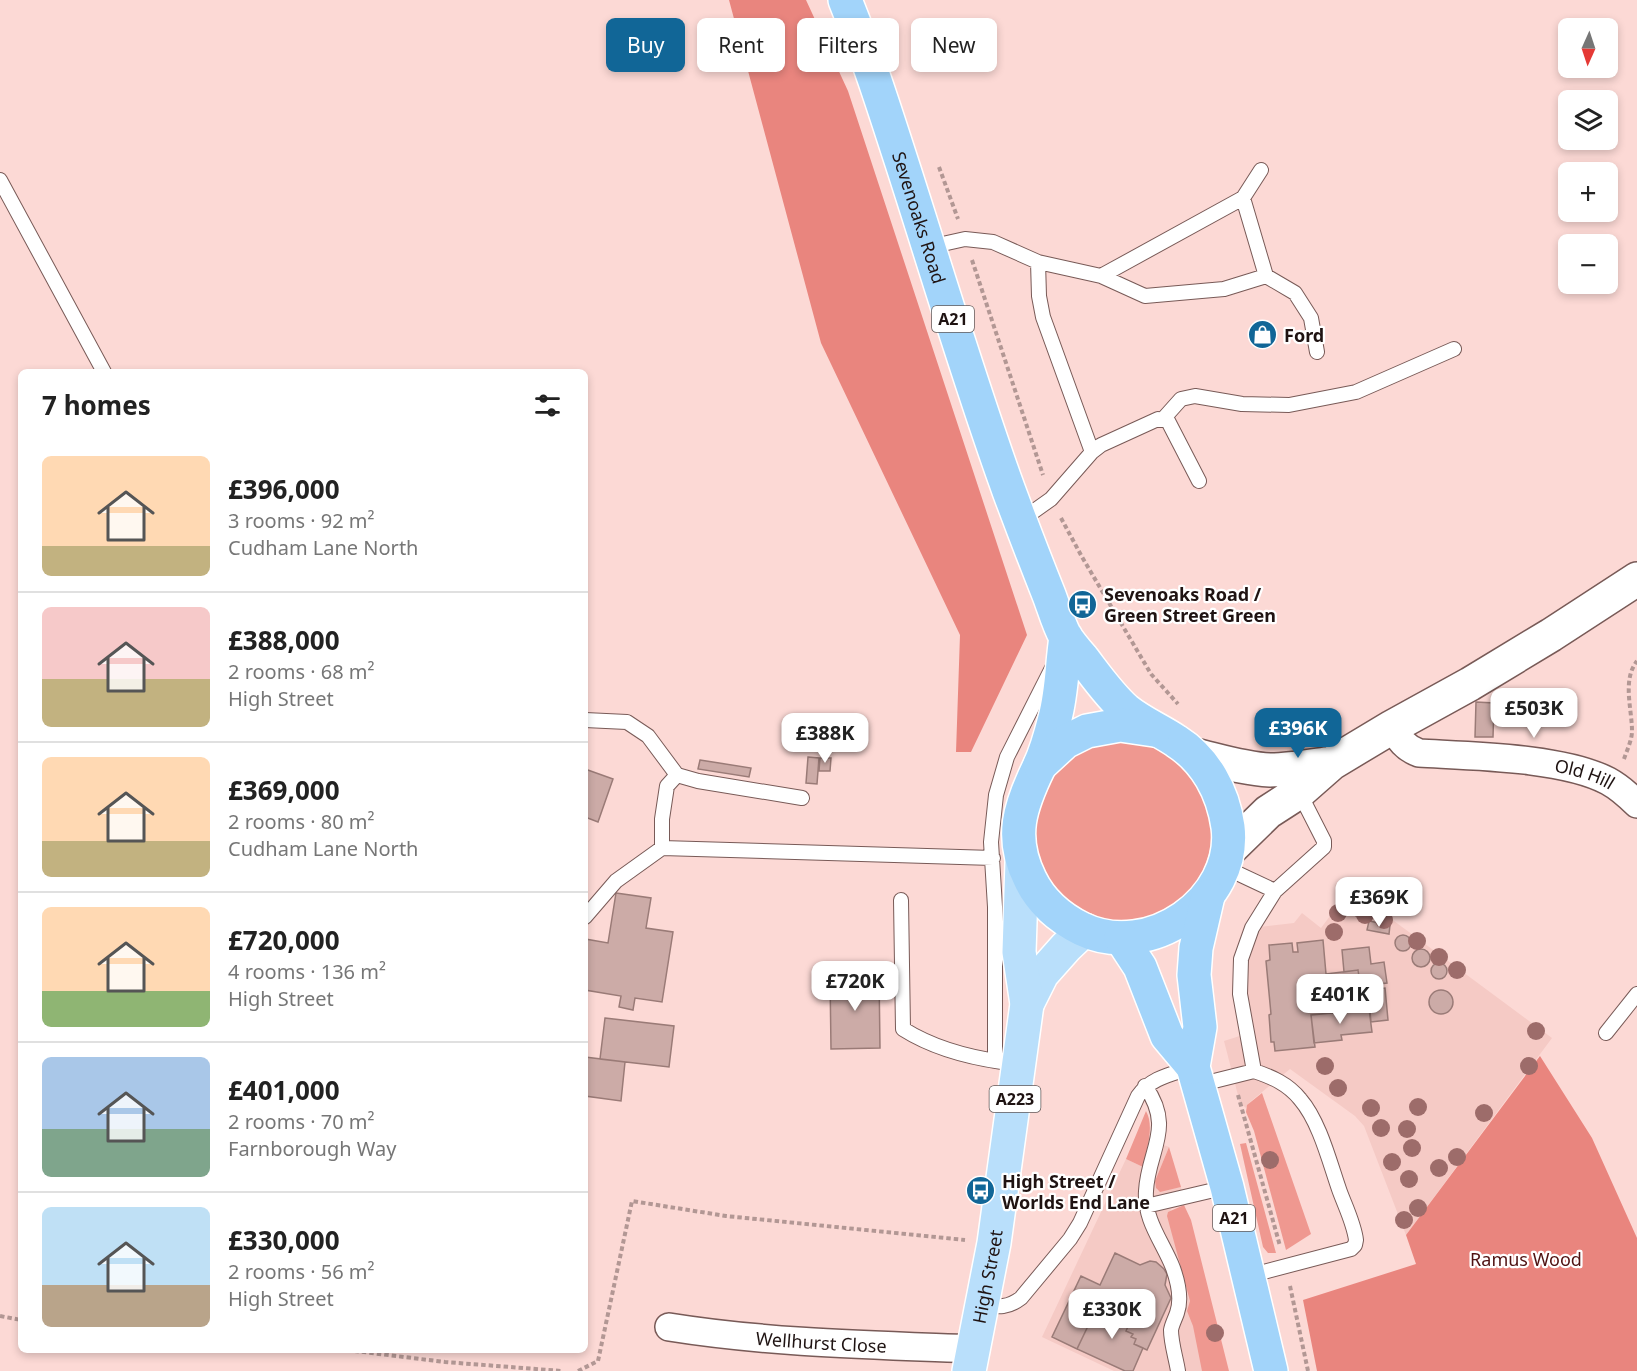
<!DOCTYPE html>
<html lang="en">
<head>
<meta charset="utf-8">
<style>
	body { margin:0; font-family:"Noto Sans",sans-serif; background:#f6f6f6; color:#222; height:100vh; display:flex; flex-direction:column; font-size:22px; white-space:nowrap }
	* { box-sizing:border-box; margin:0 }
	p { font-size:20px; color:#767676 }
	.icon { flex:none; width:33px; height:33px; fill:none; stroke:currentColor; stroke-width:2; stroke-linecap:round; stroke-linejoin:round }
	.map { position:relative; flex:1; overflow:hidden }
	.panel { position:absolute; left:18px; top:369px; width:570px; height:984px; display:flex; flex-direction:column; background:#fff; border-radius:9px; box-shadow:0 3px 9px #0003 }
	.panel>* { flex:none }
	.hud { position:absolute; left:606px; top:18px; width:570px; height:54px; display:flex; gap:12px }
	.needle { width:39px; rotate:183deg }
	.buttons { position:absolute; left:1558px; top:18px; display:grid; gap:12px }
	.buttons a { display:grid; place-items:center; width:60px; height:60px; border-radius:9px; background:#fff; box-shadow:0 3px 9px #0003; font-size:30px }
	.price { position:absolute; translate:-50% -51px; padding:0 14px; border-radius:12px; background:#fff; color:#222; font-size:20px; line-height:39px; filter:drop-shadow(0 2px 3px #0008) }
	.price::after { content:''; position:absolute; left:50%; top:36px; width:18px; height:14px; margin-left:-9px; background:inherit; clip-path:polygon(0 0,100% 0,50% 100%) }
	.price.current { background:#116697; color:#fff }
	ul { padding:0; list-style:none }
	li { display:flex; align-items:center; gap:18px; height:150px; padding:0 24px }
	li+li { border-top:2px solid #e0e0e0 }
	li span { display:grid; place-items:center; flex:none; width:168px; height:120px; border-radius:9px; color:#555 }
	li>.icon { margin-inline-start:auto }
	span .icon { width:72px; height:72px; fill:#fffc; stroke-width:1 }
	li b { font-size:26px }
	h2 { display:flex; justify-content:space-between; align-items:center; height:72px; padding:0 24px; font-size:26px }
	.pill { padding:0 21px; border-radius:9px; background:#fff; box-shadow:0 3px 9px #0003; font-size:21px; line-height:54px }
	.pill.current { background:#116697; color:#fff }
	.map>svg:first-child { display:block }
</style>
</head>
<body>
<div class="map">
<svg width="1637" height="1371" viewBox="0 0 1637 1371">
	<rect width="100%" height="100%" fill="#fcd9d5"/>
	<!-- built -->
	<path fill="#f5cac5" d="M1367 901 1552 1038 1406 1235 1364 1126 1355 1116 1290 1069 1250 1102 1246 1108 1240 1103 1224 1041 1246 1034 1240 994 1252 928 1294 923 1302 913 1321 928 1339 904 1356 916Z
		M1148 1139 1169 1147 1155 1181 1157 1190 1160 1191 1181 1187 1184 1205 1171 1209 1216 1371H1114L1042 1337 1126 1159 1143 1167Z"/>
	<!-- green -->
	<path fill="#ef9890" d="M1032 831a90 90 0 1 1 180 0a90 90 0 1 1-180 0Z
		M1262 1093 1311 1234 1286 1250 1254 1131 1246 1112 1247 1105Z
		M1146 1111C1155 1127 1146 1150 1143 1167L1126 1159Z
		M1246 1143 1276 1253H1268L1263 1247 1240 1144Z
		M1169 1147 1181 1187 1160 1192 1156 1188 1155 1181Z
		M1184 1205 1191 1220 1229 1371H1202L1193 1326 1187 1311 1190 1301 1167 1216 1168 1212Z"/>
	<!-- forest -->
	<path fill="#e9857e" d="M729 0H806L848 91 1027 635 971 752H956L960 635 821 343Z
		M1540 1056 1592 1138 1637 1238V1371H1317L1303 1300 1416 1264 1406 1235Z"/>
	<!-- building -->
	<path fill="#ccaba7" stroke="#9a7b77" stroke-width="1.5" d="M1476 702 1494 703 1493 737H1475Z
		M808 757 819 758 817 784 806 783Z
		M820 758H831L830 771H819Z
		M700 760 751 768 749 777 698 769Z
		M585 769 613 779 598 822 585 817Z
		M1355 882 1372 895 1356 916 1339 904Z
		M616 893 651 898 646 928 673 932 662 1002 635 998 633 1010 619 1007 621 996 585 990V939L608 943Z
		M1369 921 1390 925 1389 934 1367 930Z
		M1395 943a8 8 0 1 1 16 0a8 8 0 1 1-16 0Z
		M1323 940 1326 974 1358 970 1360 983H1362L1365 1010 1311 1015 1315 1047 1275 1051 1274 1042H1271L1269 1015 1271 1014 1266 961 1270 960 1269 945 1292 943 1293 952H1298L1297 943Z
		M1369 947 1371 964 1384 962 1387 983 1363 986 1362 983H1360L1358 970 1344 972 1342 950Z
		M1412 958a9 9 0 1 1 18 0a9 9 0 1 1-18 0Z
		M1431 971a8 8 0 1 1 16 0a8 8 0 1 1-16 0Z
		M879 974 880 1048 831 1049 830 975Z
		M1385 988 1388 1020 1371 1022 1368 990Z
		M1429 1002a12 12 0 1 1 24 0a12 12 0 1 1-24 0Z
		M1369 1009 1372 1032 1341 1035 1342 1040 1314 1043 1311 1015Z
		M605 1018 674 1026 669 1067 600 1059Z
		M585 1057 625 1062 621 1101 585 1096Z
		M1115 1253 1140 1265 1150 1261 1156 1262 1164 1269 1167 1274 1165 1285 1171 1298 1147 1350 1134 1344 1136 1339 1131 1337 1133 1334 1126 1331 1133 1315 1107 1303 1096 1327 1089 1324 1077 1349 1052 1337 1081 1276 1100 1285Z
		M1107 1303 1133 1315 1126 1331 1133 1334 1131 1337 1136 1339 1134 1344 1143 1348 1133 1371H1125L1077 1349 1089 1324 1096 1327Z"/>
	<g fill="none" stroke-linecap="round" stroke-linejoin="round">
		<defs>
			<path id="service" d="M0 180 104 372
				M1243 198 1266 276
				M929 247 965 239 993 242 1038 262 1101 276 1243 198 1261 170
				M1038 262 1039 296 1043 317 1092 452
				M1101 276 1145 296 1224 289 1266 276 1295 293 1311 318 1317 352
				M1164 418 1181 399 1195 396 1242 404 1289 405 1356 392 1454 349
				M1020 521 1051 499 1092 452 1101 445 1158 419 1168 421 1199 481
				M585 720 627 722 648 736 677 775 698 781 802 798
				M662 848V819L667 786 677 775
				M1224 867 1275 891
				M901 900 903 1029C933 1048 967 1057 1002 1062
				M585 917 616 881 662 848 993 858
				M1606 1033 1637 994
				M995 1061V907L991 842 996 795 1007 757 1052 668
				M1198 1085 1254 1071
				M1145 1086C1175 1128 1148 1150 1146 1191 1144 1221 1163 1242 1173 1268 1178 1282 1182 1299 1177 1313 1175 1319 1172 1324 1171 1330 1171 1343 1176 1358 1178 1371
				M1146 1206 1227 1187
				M1248 1276 1351 1249 1355 1245 1356 1240C1354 1224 1346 1208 1340 1192 1330 1164 1320 1122 1300 1099 1288 1084 1272 1077 1254 1071L1240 994 1241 959 1252 928 1275 891 1324 847V841L1299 792
				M983 1305C999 1307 1008 1308 1021 1298L1070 1239 1080 1223 1138 1096C1151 1077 1173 1074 1193 1067"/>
			<g id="minor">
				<path id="s1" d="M1392 727C1400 740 1405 748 1419 753 1470 756 1563 757 1608 781 1619 787 1628 795 1637 804"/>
				<path id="s2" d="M669 1327C769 1343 872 1345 974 1349"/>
			</g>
			<path id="tertiary" d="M1195 755C1220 761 1245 769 1270 770 1291 770 1311 766 1332 763
				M1228 851 1268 812 1299 792 1332 763 1392 727 1470 684 1551 635 1637 579"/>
			<g id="primary">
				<path d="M1027 1004 1042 974 1066 947 1084 930"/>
				<path id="s3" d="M969 1371 994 1243 1027 1004 1019 952 1022 862"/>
			</g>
			<g id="trunk">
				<path id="s4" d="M845 0C869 59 888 120 908 182 941 285 972 389 1009 491 1022 526 1035 560 1049 595 1054 608 1058 623 1065 636 1070 644 1077 652 1083 659 1096 676 1110 696 1126 710 1142 723 1160 730 1176 741 1206 760 1223 792 1228 827 1237 901 1149 961 1082 929 1058 917 1041 902 1030 879 1009 837 1020 806 1039 767 1046 752 1051 734 1055 718 1062 692 1062 663 1066 637"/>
				<path d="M1040 765 1065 742 1087 731 1120 725 1154 730"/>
				<path d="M1208 896 1196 948 1194 975 1200 1027 1193 1067 1227 1187 1271 1371"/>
				<path d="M1121 938 1140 967 1167 1036 1193 1067"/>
			</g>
		</defs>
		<!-- service casing -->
		<use href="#service" stroke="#785a57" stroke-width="16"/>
		<!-- minor casing -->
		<use href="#minor" stroke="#785a57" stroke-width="30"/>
		<!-- tertiary casing -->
		<use href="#tertiary" stroke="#785a57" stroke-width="36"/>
		<!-- primary casing -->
		<use href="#primary" stroke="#fff" stroke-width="36"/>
		<!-- trunk casing -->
		<use href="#trunk" stroke="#fff" stroke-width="36"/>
		<!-- path -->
		<path stroke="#b29794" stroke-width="4" stroke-dasharray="4.5 3" stroke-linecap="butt" d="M939 167 958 219
			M972 260 1043 475
			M1061 518 1082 557 1151 674 1178 704
			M1624 759C1627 750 1632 740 1632 731 1632 709 1622 680 1637 661
			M1238 1095 1280 1246
			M1290 1286 1308 1371
			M0 1316 21 1320
			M347 1350 445 1362 562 1371
			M578 1371 598 1361 632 1201 726 1216 965 1240"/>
		<!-- service -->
		<use href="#service" stroke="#fff" stroke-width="14"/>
		<!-- minor -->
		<use href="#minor" stroke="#fff" stroke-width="27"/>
		<!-- tertiary -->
		<use href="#tertiary" stroke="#fff" stroke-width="33"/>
		<!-- primary -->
		<use href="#primary" stroke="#b9dffb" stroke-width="33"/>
		<!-- trunk -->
		<use href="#trunk" stroke="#a2d4fa" stroke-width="33"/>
	</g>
	<!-- trees -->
	<g fill="#9d6c6a">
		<circle cx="1338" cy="913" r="9"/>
		<circle cx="1365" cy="915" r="9"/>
		<circle cx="1384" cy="920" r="9"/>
		<circle cx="1334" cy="932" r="9"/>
		<circle cx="1417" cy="941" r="9"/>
		<circle cx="1439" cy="957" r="9"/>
		<circle cx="1457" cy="970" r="9"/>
		<circle cx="1536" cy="1031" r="9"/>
		<circle cx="1325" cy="1066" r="9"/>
		<circle cx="1529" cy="1066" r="9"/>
		<circle cx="1338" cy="1088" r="9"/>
		<circle cx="1418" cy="1107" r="9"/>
		<circle cx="1371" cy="1108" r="9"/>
		<circle cx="1484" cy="1113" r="9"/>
		<circle cx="1381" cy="1128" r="9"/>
		<circle cx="1407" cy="1129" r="9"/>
		<circle cx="1412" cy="1148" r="9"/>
		<circle cx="1457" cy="1157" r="9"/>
		<circle cx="1270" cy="1160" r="9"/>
		<circle cx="1392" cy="1162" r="9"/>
		<circle cx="1439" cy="1168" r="9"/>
		<circle cx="1409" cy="1179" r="9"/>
		<circle cx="1418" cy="1208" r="9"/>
		<circle cx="1404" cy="1220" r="9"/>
		<circle cx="1215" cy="1333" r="9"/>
	</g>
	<!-- icons -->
	<defs>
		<symbol id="shop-disc" viewBox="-11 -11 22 22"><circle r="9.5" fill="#116697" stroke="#fff"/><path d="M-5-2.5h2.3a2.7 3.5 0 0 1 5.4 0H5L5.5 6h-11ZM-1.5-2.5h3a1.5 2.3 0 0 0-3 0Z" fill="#fff"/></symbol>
		<symbol id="bus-disc" viewBox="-11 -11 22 22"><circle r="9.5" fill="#116697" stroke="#fff"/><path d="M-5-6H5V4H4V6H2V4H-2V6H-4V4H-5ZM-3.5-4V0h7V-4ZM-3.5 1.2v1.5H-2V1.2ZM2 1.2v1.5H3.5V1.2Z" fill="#fff"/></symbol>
	</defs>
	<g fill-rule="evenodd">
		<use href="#shop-disc" x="1246" y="318" width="33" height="33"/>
		<use href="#bus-disc" x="1066" y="588" width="33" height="33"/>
		<use href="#bus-disc" x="964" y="1174" width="33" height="33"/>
	</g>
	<g text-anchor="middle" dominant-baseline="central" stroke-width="4.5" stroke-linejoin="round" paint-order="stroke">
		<!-- shield labels -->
		<g fill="#fff" stroke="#625a59" stroke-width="1.5">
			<rect x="932" y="306" width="42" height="26" rx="4.5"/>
			<rect x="989.5" y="1086" width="51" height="26" rx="4.5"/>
			<rect x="1213" y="1205" width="42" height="26" rx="4.5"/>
		</g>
		<g font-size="16" font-weight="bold" fill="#1f1312">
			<text x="953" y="319">A21</text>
			<text x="1015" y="1099">A223</text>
			<text x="1234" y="1218">A21</text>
		</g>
		<!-- street labels -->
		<g font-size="18" fill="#1f1312" stroke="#fff">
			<text stroke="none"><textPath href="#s4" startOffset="230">Sevenoaks Road</textPath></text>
			<text stroke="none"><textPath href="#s1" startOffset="206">Old Hill</textPath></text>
			<text stroke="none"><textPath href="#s3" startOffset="96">High Street</textPath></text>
			<text stroke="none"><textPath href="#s2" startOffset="153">Wellhurst Close</textPath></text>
		</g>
		<!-- poi labels -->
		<g font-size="18" font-weight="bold" fill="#1f1312" stroke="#fff" text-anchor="start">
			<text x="1284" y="335">Ford</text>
			<text x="1104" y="594">Sevenoaks Road /<tspan x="1104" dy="21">Green Street Green</tspan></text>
			<text x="1002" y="1181">High Street /<tspan x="1002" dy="21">Worlds End Lane</tspan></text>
		</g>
		<!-- park labels -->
		<g font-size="18" fill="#501212" stroke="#fff">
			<text x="1526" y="1259">Ramus Wood</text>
		</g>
	</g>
</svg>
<div class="buttons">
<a><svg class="needle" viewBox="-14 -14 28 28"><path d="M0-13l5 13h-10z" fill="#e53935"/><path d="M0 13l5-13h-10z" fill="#767676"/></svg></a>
<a><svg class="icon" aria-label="layers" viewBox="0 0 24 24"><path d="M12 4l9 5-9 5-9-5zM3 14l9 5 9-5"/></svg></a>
<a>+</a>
<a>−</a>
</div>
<b class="price" style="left:1534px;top:739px">£503K</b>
<b class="price current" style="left:1298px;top:759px">£396K</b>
<b class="price" style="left:825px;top:764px">£388K</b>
<b class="price" style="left:1379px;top:928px">£369K</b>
<b class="price" style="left:855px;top:1012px">£720K</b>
<b class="price" style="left:1340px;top:1025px">£401K</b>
<b class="price" style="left:1112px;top:1340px">£330K</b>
<div class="hud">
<a class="pill current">Buy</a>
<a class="pill">Rent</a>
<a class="pill">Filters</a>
<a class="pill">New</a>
</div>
<section class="panel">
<h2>7 homes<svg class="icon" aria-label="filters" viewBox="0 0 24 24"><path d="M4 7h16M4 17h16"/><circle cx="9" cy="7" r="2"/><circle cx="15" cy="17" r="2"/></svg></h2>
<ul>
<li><span style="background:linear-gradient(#ffd9b3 75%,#c2b280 0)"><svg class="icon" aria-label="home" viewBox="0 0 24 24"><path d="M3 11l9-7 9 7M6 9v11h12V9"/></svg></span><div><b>£396,000</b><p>3 rooms · 92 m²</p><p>Cudham Lane North</p></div></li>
<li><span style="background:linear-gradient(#f6c9c9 60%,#c2b280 0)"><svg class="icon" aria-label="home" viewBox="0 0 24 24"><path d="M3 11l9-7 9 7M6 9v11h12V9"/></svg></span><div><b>£388,000</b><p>2 rooms · 68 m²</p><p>High Street</p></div></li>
<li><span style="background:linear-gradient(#ffd9b3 70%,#c2b280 0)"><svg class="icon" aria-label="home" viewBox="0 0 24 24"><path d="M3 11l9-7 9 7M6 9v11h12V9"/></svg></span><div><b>£369,000</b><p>2 rooms · 80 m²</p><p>Cudham Lane North</p></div></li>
<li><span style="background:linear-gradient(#ffd9b3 70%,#8fb573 0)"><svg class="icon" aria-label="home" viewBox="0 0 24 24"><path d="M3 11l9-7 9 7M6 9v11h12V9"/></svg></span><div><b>£720,000</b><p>4 rooms · 136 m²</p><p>High Street</p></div></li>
<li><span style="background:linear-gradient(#a9c7e8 60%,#7fa58c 0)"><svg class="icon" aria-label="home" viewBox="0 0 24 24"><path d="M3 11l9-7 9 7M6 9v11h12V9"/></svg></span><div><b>£401,000</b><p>2 rooms · 70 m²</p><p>Farnborough Way</p></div></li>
<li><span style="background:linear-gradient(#bfe0f5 65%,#b9a48a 0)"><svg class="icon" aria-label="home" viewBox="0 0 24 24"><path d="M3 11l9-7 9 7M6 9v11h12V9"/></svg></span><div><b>£330,000</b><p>2 rooms · 56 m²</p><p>High Street</p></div></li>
</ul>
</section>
</div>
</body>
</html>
